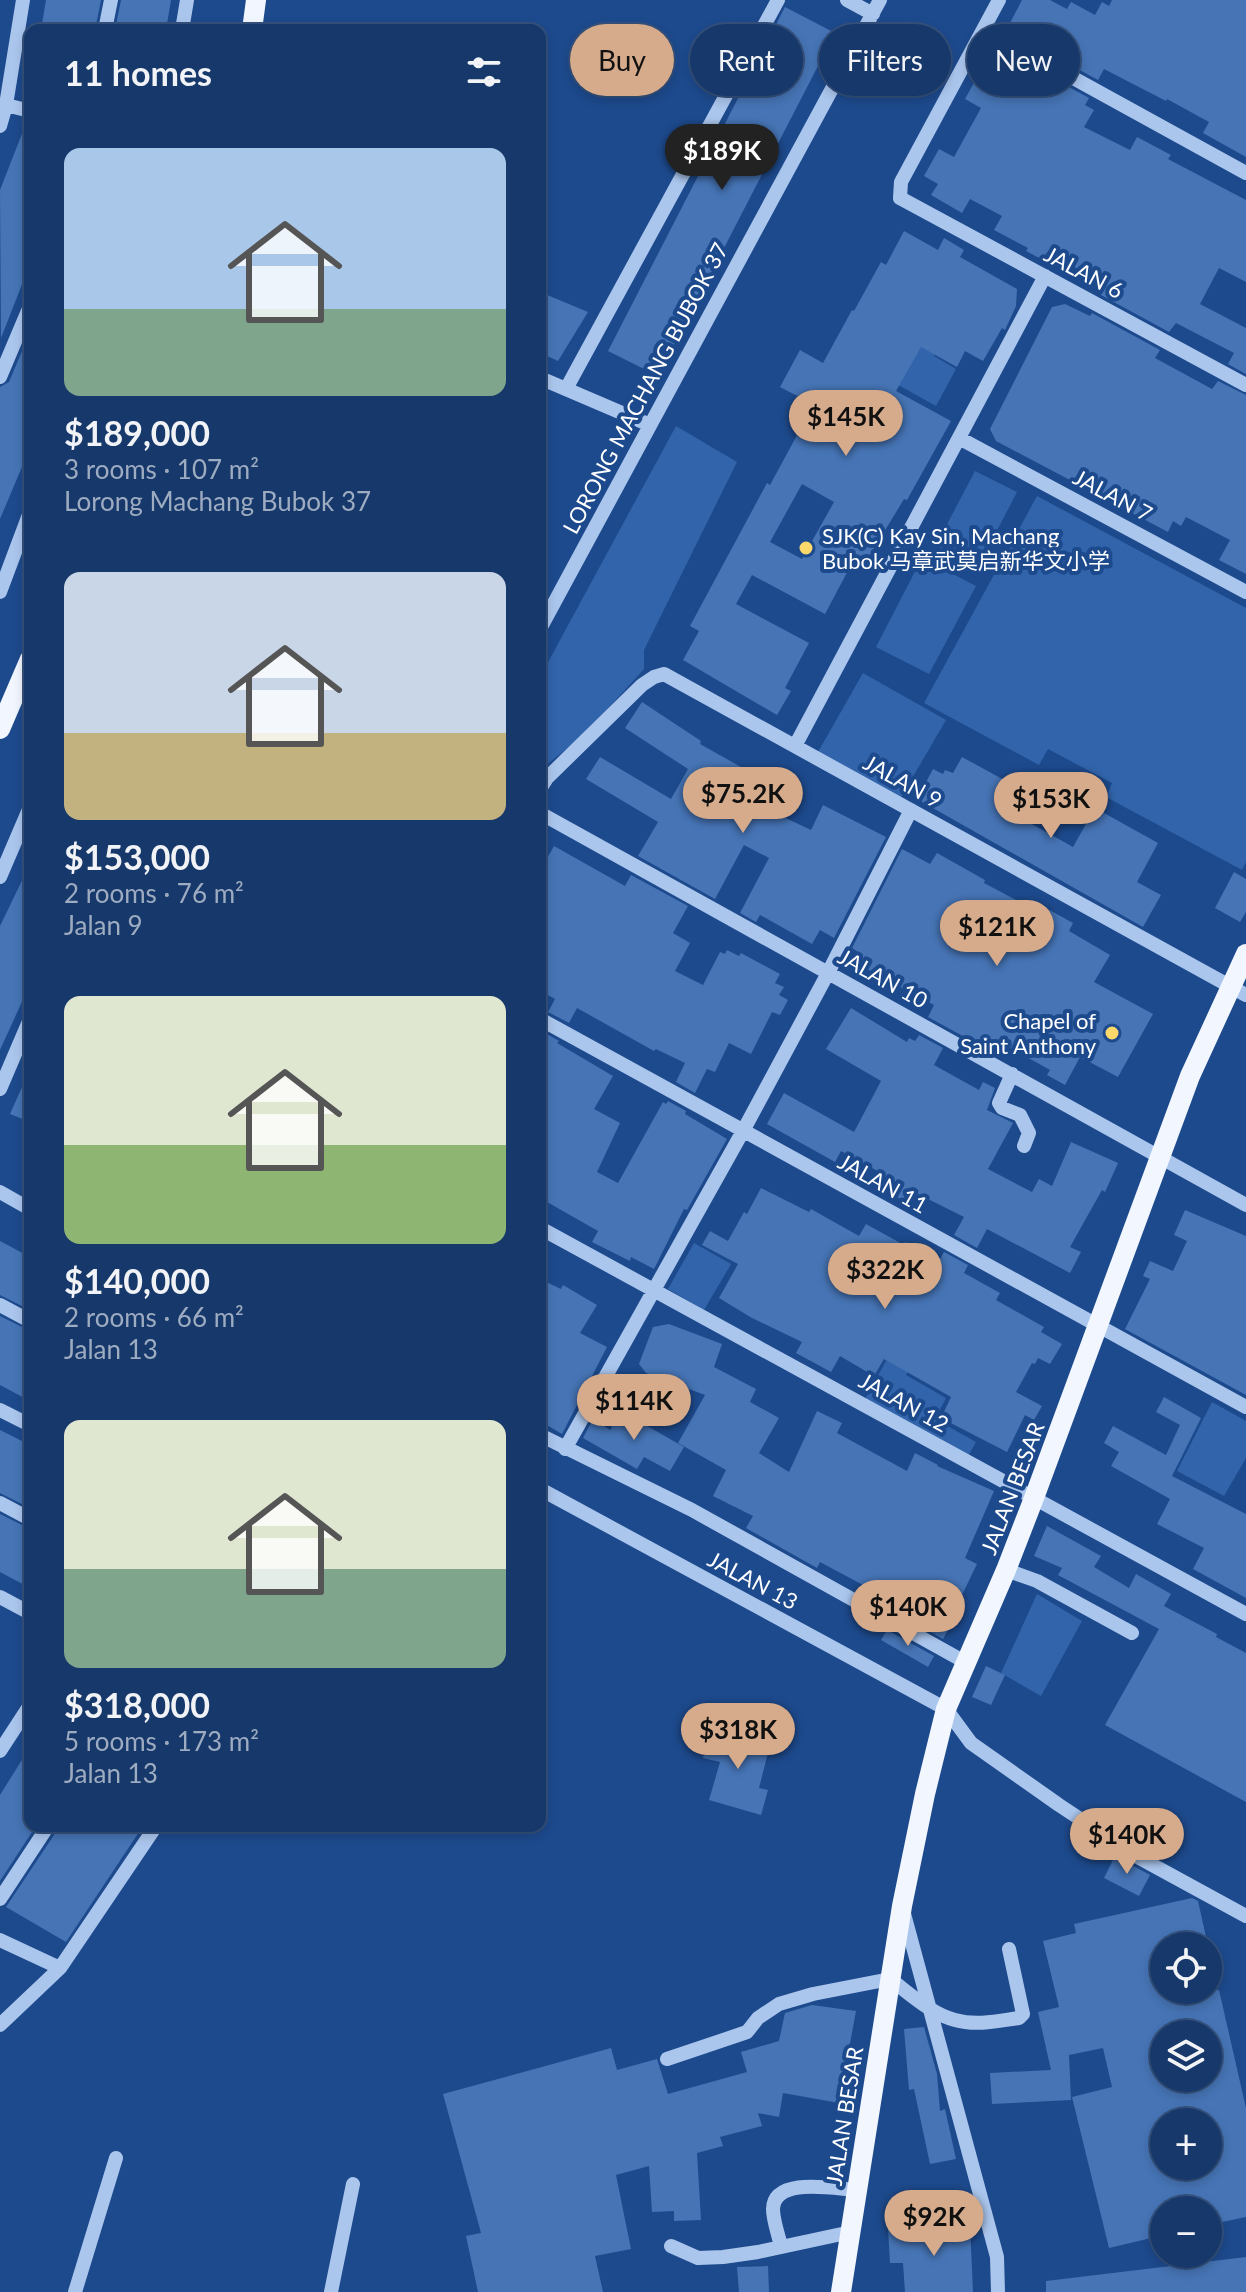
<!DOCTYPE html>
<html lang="en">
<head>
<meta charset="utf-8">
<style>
	body { margin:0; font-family:Lato,"Noto Sans SC",sans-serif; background:#1f3f70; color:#f1f3f6; height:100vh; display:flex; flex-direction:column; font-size:30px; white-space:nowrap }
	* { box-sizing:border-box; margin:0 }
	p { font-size:26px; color:#9eacc1 }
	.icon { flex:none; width:44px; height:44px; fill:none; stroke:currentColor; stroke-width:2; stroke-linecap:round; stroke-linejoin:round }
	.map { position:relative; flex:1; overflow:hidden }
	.sheet { position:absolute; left:24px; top:24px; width:522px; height:1808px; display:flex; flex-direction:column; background:#16386a; border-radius:16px; box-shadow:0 4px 12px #0003,0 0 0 2px #35527e }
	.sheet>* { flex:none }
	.banner { position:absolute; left:570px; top:24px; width:556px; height:72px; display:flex; gap:16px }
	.tools { position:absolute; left:1150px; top:1932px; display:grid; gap:16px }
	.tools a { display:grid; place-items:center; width:72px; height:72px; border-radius:50%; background:#16386a; box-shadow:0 4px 12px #0003,0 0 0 2px #35527e; font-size:40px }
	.price { position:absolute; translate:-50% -68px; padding:0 18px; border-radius:28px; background:#d6ab8b; color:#111; font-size:26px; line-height:52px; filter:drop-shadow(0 2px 4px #0008) }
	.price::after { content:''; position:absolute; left:50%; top:48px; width:24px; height:18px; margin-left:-12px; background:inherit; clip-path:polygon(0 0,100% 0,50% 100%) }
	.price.active { background:#222; color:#fff }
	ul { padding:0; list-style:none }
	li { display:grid; align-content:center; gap:16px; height:424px; padding:0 40px }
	li span { display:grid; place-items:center; height:248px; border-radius:16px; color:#555 }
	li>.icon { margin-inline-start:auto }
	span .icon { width:144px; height:144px; fill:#fffc; stroke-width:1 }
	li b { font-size:34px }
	h2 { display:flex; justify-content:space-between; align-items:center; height:96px; padding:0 40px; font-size:34px }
	.chip { padding:0 28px; border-radius:36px; background:#16386a; box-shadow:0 4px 12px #0003,0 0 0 2px #35527e; font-size:28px; line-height:72px }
	.chip.active { background:#d6ab8b; color:#111 }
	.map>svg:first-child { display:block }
</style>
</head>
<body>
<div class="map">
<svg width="1246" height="2292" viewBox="0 0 1246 2292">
	<rect width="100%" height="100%" fill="#1d4a8d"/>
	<!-- green -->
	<path fill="#3164ab" d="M902 319 942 341 934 356 956 369 936 406 873 371Z
		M676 426 737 462 644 650V669L584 735 540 770V677Z
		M975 471 1017 492 975 573 933 551Z
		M1037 496 1246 608V862L1242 870 1106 797 1112 783 1048 749 1039 765 924 703Z
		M922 558 976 586 929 674 876 647Z
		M863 673 946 720 900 799 818 752Z
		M694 1243 731 1264 704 1310 668 1289Z
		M904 1328 925 1340 906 1375 946 1398 935 1419 976 1442 967 1458 864 1401Z
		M1212 1402 1246 1421V1458L1224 1496 1177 1471Z
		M1037 1594 1082 1621 1041 1696 1001 1673Z"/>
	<!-- building -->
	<path fill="#4674b5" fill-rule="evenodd" d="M46 0H101L95 30H41Z
		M121 0H171L166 30H115Z
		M1022 0H1050L1067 9 1071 2 1095 15 1102 2 1109 6 1112 0H1246V157L1203 133 1209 122 1167 99 1166 101 1104 69 1098 80 1010 32 1011 21Z
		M785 7 835 33 658 376 608 351Z
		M1007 53 1089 98 1085 105 1094 110 1084 127 1130 150 1137 137 1171 155 1168 159 1246 200V282L1219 268 1200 304 1246 328V374L1228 364 1234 353 1176 323 1169 332 1101 295 1107 285 1047 252 1043 260 1026 251 1028 248 994 230 1002 216 970 199 962 213 931 195 938 184 924 176 939 149 954 157 981 108 965 99 986 61 999 68Z
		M27 121H30V264L1 338 0 190Z
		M904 231 938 250 944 238 964 250 960 257 1017 289 1016 306 1005 330 1002 328 983 361 965 351 957 367 921 347 896 391 951 421 907 500 904 499 861 570 851 565 825 614 752 575 736 604 809 643 785 688 791 691 777 715 683 660 699 631 690 626 767 483 770 485 809 413 801 408 805 400 780 387 800 350 823 363 852 310 854 311 881 262 886 265ZM802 484 834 502 802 559 770 542Z
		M540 292 588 312 558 361 540 353Z
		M1065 304 1090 316 1092 313 1160 350 1155 358 1212 389 1218 381 1246 395V574L1219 560 1230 540 1186 517 1181 526 1173 521 1168 532 996 441 990 429 1052 307Z
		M22 351 30 354V448L0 519V387L9 382Z
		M642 702 701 741 700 744 766 781 754 803 811 830 823 805 886 837 834 938 820 930 812 944 760 915 756 922 740 913 769 858 744 845 715 899 638 856 658 822 586 779 600 757 671 799 688 769 625 728Z
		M962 757 1017 787 1005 809 1073 847 1095 808 1158 843 1137 882 1161 895 1143 927 917 799 933 769 943 774 945 770 953 773Z
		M1067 773 1101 790 1091 809 1057 792Z
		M554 846 625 886 631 875 688 906 673 933 690 943 675 971 703 985 720 952 725 954 727 950 739 956 741 953 780 974 775 983 784 987 779 995 788 1000 780 1015 772 1012 751 1054 729 1043 715 1072 707 1069 695 1093 676 1082 685 1063 656 1049 654 1051 577 1008 569 1023 548 1012 555 999 540 991V871Z
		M902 849 930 864 937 853 985 880 984 883 1031 908 1035 902 1073 923 1069 931 1110 955 1094 982 1153 1014 1118 1077 1080 1057 1065 1085 1047 1075 1050 1070 998 1041 992 1052 928 1017 934 1005 856 963 861 954 852 948Z
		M30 864V984L0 1050V926Z
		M1234 872 1246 879V912L1240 922 1215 908Z
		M851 1008 907 1042 909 1038 915 1041 919 1035 943 1048 934 1065 979 1090 983 1082 995 1088 987 1110 1013 1123 988 1169 1032 1192 1039 1179 1052 1186 1071 1142 1118 1163 1105 1192 1102 1190 1070 1247 1081 1252 1070 1273 987 1229 977 1248 954 1235 964 1217 910 1190 905 1201 877 1187 883 1174 841 1151 835 1162 767 1124 784 1093 854 1132 881 1081 826 1049Z
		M540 1030 559 1041 557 1043 613 1076 594 1109 620 1123 597 1172 618 1183 663 1102 666 1104 668 1101 686 1111 685 1114 727 1139 687 1210 684 1209 654 1269 631 1257 630 1261 592 1242 598 1231 540 1198Z
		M30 1069V1122L10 1114Z
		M761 1188 809 1212 811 1209 859 1236 866 1224 904 1245 905 1242 940 1259 944 1252 968 1265 964 1273 1000 1293 996 1300 1044 1327 1041 1332 1062 1344 1050 1364 1038 1358 1035 1364 1032 1363 1016 1392 1042 1406 1034 1420 1025 1415 1007 1452 941 1418 951 1397 884 1359 874 1376 840 1356 831 1372 796 1353 802 1342 752 1318 719 1298 738 1264 702 1245 710 1231 728 1241 744 1212 747 1214Z
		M1185 1210 1246 1236V1395L1125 1329 1150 1279 1143 1276 1150 1261 1173 1271 1187 1241 1174 1235Z
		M0 1241 30 1257V1310L0 1295Z
		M540 1279 561 1289 563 1285 597 1305 580 1333 607 1347 562 1434 540 1421Z
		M0 1316 30 1331V1401L0 1385Z
		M669 1324 722 1344 714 1367 756 1389 750 1402 779 1418 759 1453 789 1472 817 1411 842 1423 837 1433 907 1471 915 1453 938 1465 937 1466 994 1491 965 1558 977 1564 961 1597 965 1599 943 1639 875 1600 878 1593 820 1562 817 1568 746 1528 753 1516 713 1496 726 1470 678 1443 705 1395 646 1373 639 1364 653 1327Z
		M1164 1397 1201 1418 1172 1476 1246 1514V1598L1193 1569 1204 1548 1157 1524 1170 1499 1111 1466 1119 1452 1104 1443 1113 1426 1166 1455 1180 1425 1156 1412Z
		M621 1411 684 1447 670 1471 644 1457 637 1469 583 1438 593 1419 610 1430Z
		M0 1430 30 1445V1508L0 1493Z
		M0 1514 30 1529V1588L0 1572Z
		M1047 1526 1101 1556 1094 1567 1129 1588 1136 1574 1171 1594 1164 1606 1217 1634 1216 1637 1246 1653V1802L1105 1725 1159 1629 1058 1575 1062 1568 1034 1556Z
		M887 1630 934 1656 928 1667 881 1640Z
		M986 1666 1005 1675 991 1705 972 1697Z
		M710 1730 770 1745 759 1788 768 1790 761 1815 709 1800 720 1762 703 1758Z
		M30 1747V1826H36L0 1881V1795Z
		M58 1826H143L66 1942 6 1907 56 1832Z
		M1115 1856 1150 1875 1139 1896 1104 1878Z
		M1192 1898 1198 1901 1208 1946H1164V1990H1219L1246 2108V2217L1208 2225V2210H1164V2235L1109 2248 1072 2097 1112 2087 1103 2048 1069 2055 1071 2100 992 2104 990 2073 1051 2070 1038 2012 1059 2007 1043 1941 1076 1933 1074 1924ZM1164 2034H1208V2078H1164ZM1164 2122H1208V2166H1164Z
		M812 2005 856 2011 839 2103 783 2093 779 2117 758 2113 762 2126 720 2137 723 2146 697 2153 701 2220 674 2221V2211L652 2212 649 2166 616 2175 631 2249 595 2256 603 2292H478L466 2236 481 2233 443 2094 611 2048 617 2070 657 2059 668 2094 747 2072 741 2052 779 2041 785 2013Z
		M924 2027 937 2074 940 2111 945 2109 956 2159 930 2164 914 2089 909 2090 904 2029Z
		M970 2224 973 2292H905L903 2263H890L888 2228Z
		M1246 2257V2292H1046V2281Z
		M768 2266 769 2292H739L737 2267Z"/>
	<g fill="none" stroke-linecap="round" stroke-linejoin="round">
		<!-- minor -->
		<path stroke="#abc6ed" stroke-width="14" d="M847 0 873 14
			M999 0 901 182 900 198 1246 385
			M984 29 1246 173
			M105 30 111 0
			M182 30 187 0
			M6 105 30 111
			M0 126 6 105 23 0
			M0 377 30 306
			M540 378 650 425
			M566 389 778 0
			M959 438 1246 592
			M0 592 30 512
			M540 629 880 0
			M795 746 1045 276
			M540 789 547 778 642 685 654 677 664 674 1246 995
			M540 813 1246 1205
			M0 877 30 807
			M540 1019 1246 1407
			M1012 1074 999 1103 1002 1108 1020 1115 1029 1133 1024 1146
			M0 1089 30 1019
			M0 1192 30 1209
			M540 1228 1246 1614
			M0 1305 30 1321
			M606 1376 672 1417
			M0 1410 30 1425
			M540 1435 692 1510 965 1662
			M565 1449 743 1131 828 973 911 810
			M540 1489 946 1709 971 1743 1059 1805 1136 1856 1246 1916
			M0 1503 30 1519
			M1006 1570 1037 1581 1132 1633
			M0 1597 30 1613
			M0 1751 30 1705
			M0 1899 48 1826
			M903 1910 997 2257 998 2292
			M0 1940 60 1968
			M0 2025 60 1968 156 1826
			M667 2059 747 2032 758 2018 779 2004 813 1994 890 1979C909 1993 931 2014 955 2020 976 2026 998 2021 1019 2018L1023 2014 1009 1949
			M671 2246 698 2258 723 2257 758 2252 851 2232
			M781 2247C779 2236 773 2221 773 2209 774 2176 835 2189 857 2190
			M75 2292 116 2158
			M331 2292 353 2184"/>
		<!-- major -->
		<path stroke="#f1f6ff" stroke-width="20" d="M252 30 256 0
			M0 729 30 659
			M841 2292 902 1906 925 1794 946 1709 1006 1570 1034 1498 1190 1076 1246 954"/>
	</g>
	<!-- markers -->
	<g fill="#fcd76a" stroke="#1d4a8d" stroke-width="3">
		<circle cx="806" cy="548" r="8"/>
		<circle cx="1112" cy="1033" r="8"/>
	</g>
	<g text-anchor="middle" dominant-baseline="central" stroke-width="8" stroke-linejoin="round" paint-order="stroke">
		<!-- street labels -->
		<g font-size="22" fill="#fff" stroke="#1d4a8d">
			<text transform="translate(1084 272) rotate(28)">JALAN 6</text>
			<text transform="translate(645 388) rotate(-62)">LORONG MACHANG BUBOK 37</text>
			<text transform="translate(1113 495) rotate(28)">JALAN 7</text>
			<text transform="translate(903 781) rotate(29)">JALAN 9</text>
			<text transform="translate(883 978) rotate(29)">JALAN 10</text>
			<text transform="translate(883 1183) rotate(29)">JALAN 11</text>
			<text transform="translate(904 1402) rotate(29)">JALAN 12</text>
			<text transform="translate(1012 1488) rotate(-69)">JALAN BESAR</text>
			<text transform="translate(753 1580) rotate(28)">JALAN 13</text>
			<text transform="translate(844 2116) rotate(-81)">JALAN BESAR</text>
		</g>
		<!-- poi labels -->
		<g font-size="22" fill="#fff" stroke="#1d4a8d" text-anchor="start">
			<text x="822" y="535">SJK(C) Kay Sin, Machang<tspan x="822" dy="25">Bubok 马章武莫启新华文小学</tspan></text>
			<text x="1096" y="1020" text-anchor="end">Chapel of<tspan x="1096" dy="25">Saint Anthony</tspan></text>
		</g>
	</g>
</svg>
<div class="tools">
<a><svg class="icon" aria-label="locate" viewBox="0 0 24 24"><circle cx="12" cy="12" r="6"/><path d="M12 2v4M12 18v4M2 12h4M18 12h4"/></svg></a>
<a><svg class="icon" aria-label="layers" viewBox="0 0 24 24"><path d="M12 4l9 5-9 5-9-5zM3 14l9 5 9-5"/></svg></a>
<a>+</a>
<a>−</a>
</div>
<b class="price active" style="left:722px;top:192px">$189K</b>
<b class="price" style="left:846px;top:458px">$145K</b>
<b class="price" style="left:743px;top:835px">$75.2K</b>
<b class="price" style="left:1051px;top:840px">$153K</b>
<b class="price" style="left:997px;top:968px">$121K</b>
<b class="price" style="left:885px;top:1311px">$322K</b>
<b class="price" style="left:634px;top:1442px">$114K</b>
<b class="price" style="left:908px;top:1648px">$140K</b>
<b class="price" style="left:738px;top:1771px">$318K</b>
<b class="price" style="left:1127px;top:1876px">$140K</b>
<b class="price" style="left:934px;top:2258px">$92K</b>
<div class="banner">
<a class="chip active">Buy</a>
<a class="chip">Rent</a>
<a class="chip">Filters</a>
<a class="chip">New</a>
</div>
<section class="sheet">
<h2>11 homes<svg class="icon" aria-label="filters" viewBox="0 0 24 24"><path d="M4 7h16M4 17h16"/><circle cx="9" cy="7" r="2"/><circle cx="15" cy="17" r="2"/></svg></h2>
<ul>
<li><span style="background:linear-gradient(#a9c7e8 65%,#7fa58c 0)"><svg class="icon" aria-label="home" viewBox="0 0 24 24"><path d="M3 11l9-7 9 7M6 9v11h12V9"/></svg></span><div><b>$189,000</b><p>3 rooms · 107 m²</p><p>Lorong Machang Bubok 37</p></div></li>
<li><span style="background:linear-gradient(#c9d6e8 65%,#c2b280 0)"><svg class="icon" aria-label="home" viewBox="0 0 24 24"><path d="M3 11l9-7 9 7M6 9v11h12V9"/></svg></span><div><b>$153,000</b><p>2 rooms · 76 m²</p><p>Jalan 9</p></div></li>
<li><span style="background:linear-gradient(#dfe7d0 60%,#8fb573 0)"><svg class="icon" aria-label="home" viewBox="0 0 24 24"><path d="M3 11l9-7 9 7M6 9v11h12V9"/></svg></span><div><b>$140,000</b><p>2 rooms · 66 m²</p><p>Jalan 13</p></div></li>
<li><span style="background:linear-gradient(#dfe7d0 60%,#7fa58c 0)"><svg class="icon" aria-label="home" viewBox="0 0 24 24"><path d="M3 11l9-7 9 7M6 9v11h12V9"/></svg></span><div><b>$318,000</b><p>5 rooms · 173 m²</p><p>Jalan 13</p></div></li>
</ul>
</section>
</div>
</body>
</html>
